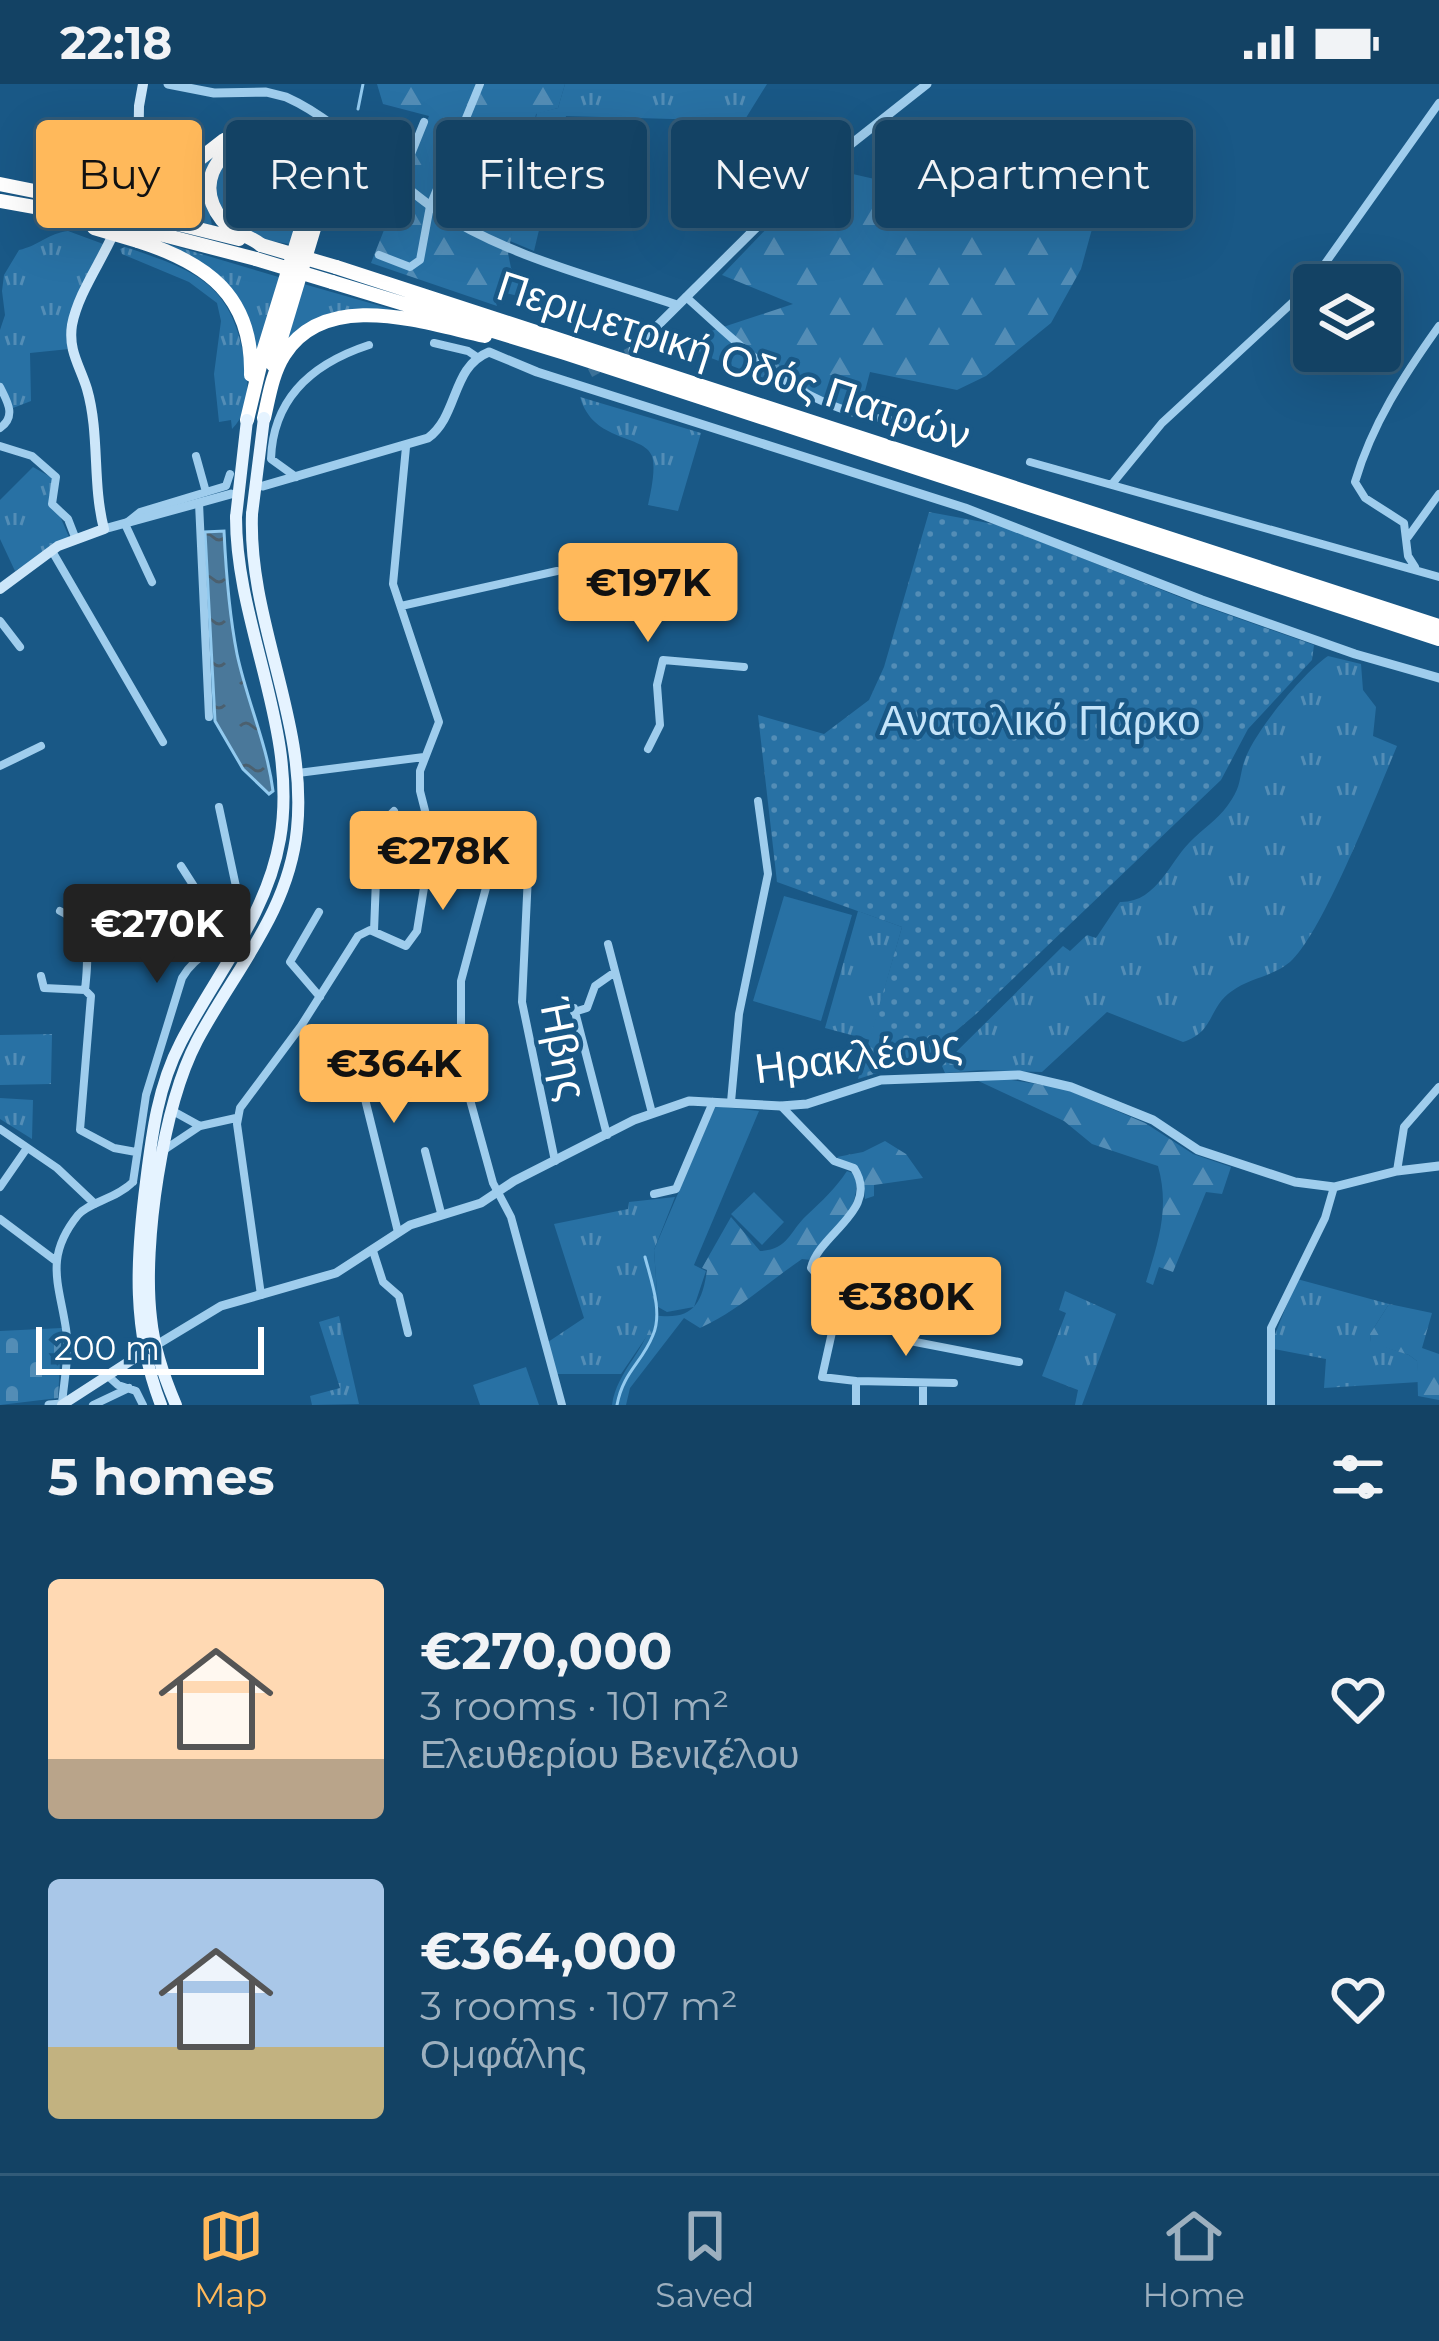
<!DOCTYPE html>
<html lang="en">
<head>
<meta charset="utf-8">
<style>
	body { margin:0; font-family:Montserrat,sans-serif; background:#1c496a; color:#f1f3f6; height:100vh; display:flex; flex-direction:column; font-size:45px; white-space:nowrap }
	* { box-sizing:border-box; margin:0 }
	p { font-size:39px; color:#9db0bf }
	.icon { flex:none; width:66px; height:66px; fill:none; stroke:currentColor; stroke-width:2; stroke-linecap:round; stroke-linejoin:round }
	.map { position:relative; height:1321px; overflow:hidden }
	.drawer { display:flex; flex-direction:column; background:#134264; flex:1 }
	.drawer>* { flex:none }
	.top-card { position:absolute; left:36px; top:36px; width:1368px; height:108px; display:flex; gap:24px }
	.fabs { position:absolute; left:1293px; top:180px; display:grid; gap:24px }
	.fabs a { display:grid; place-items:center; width:108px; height:108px; border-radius:12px; background:#134264; box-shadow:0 12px 48px #0002,0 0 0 3px #325b78; font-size:60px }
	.scale { position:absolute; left:36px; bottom:30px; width:228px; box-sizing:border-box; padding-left:12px; border:6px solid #fff; border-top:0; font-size:33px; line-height:42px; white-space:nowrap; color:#fff; -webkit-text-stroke:9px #195886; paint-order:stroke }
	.price { position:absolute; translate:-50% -102px; padding:0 27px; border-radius:12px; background:#ffb95b; color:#111; font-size:39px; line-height:78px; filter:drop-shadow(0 3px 6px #0008) }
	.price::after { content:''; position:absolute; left:50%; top:72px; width:36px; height:27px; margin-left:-18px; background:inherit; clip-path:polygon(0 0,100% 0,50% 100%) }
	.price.selected { background:#222; color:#fff }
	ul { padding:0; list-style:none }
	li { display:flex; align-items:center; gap:36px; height:300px; padding:0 48px }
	li span { display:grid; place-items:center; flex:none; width:336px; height:240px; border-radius:12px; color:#555 }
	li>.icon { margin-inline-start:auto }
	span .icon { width:144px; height:144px; fill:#fffc; stroke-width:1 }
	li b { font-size:51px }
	h2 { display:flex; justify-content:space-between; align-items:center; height:144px; padding:0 48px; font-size:51px }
	.chip { padding:0 42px; border-radius:12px; background:#134264; box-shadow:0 12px 48px #0002,0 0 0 3px #325b78; font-size:42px; line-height:108px }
	.chip.selected { background:#ffb95b; color:#111 }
	.status { display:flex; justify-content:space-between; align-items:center; height:84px; padding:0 60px; background:#134264; direction:ltr }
	.status svg { height:33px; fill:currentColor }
	.tab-bar { display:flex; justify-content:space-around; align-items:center; height:168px; border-top:3px solid #325b78; background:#134264; font-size:33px; color:#9db0bf }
	.tab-bar a { display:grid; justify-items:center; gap:6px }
	.tab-bar .selected { color:#ffb95b }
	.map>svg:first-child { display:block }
</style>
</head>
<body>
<div class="status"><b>22:18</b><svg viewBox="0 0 49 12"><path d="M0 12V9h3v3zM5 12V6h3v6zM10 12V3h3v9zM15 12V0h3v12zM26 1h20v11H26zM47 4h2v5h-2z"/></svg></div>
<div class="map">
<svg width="1439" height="1321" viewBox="0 0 1439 1321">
	<defs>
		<pattern id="grass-tufts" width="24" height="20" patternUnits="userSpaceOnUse" patternTransform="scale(3)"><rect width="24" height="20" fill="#2871a4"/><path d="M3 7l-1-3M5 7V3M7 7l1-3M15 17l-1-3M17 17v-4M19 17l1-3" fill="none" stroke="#538db6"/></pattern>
		<pattern id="forest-firs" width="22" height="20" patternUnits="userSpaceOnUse" patternTransform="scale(3)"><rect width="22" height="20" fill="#2871a4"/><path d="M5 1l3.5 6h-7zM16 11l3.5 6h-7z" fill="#538db6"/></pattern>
		<pattern id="cemetery-stones" width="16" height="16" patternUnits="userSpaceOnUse" patternTransform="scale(3)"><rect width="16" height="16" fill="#2871a4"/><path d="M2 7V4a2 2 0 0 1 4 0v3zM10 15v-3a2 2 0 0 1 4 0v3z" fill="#538db6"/></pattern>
		<pattern id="park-dots" width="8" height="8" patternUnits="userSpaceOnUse" patternTransform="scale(3)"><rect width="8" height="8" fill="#2871a4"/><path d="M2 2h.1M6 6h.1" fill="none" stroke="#538db6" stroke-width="1.8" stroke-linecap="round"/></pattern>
		<pattern id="water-ripples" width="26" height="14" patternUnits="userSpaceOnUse" patternTransform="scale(3)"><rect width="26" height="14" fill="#4a789a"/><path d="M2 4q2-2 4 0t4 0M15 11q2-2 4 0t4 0" fill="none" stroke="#4b606f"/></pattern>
	</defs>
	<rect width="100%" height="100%" fill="#195886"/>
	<!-- grass -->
	<path fill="url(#grass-tufts)" d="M565 0H767L744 37 566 32 534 167 510 157 537 29 558 24Z
		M270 59C324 81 304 117 294 161 275 157 244 154 229 139 209 117 213 76 241 64 249 60 262 60 270 59Z
		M219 67 206 114 212 141 135 121 173 104Z
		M68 147 106 161 72 233 69 265 30 269 31 317 13 324 0 299V246L5 231 2 207 4 191 19 166C38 162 49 149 68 147Z
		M134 150 282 194 257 277C248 194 205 176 134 150Z
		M125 163C200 188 233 200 246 284 249 304 248 330 232 345L231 336 219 338 214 290 221 237 217 219 189 198 122 170 120 165Z
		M300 199 433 237 376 227 345 226 278 272Z
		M580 313 701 349 678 427 648 421C651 407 656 385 652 372 644 350 593 359 580 313Z
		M33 383 54 395 50 409 69 453 15 487 0 455V416Z
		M1328 572 1361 580 1363 606 1376 623 1373 652 1397 662C1378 707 1322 851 1290 878 1272 893 1249 894 1232 907 1208 923 1215 948 1183 958L1107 928 1042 988 982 986 945 989 942 982 1063 862 1070 867 1087 851 1096 854 1120 818C1158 819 1170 775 1194 754 1209 740 1221 733 1232 715 1240 703 1240 693 1243 681 1251 651 1303 589 1328 572Z
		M858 827 902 843 870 956 825 944Z
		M52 950 51 1000 0 1001V951Z
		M0 1014 33 1016 32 1055 0 1035Z
		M675 1113 654 1166 658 1223 651 1246 621 1290H557L548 1258 584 1234 554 1140 628 1125 629 1118Z
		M1297 1195 1389 1220 1370 1250 1371 1258 1409 1271 1417 1277 1419 1298 1324 1304 1326 1275 1274 1265V1253Z
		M1065 1207 1116 1230 1082 1321H1075L1078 1306 1042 1292 1066 1229 1059 1226Z
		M339 1232 359 1320 312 1321 310 1312 340 1304 319 1238Z"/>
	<!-- forest -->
	<path fill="url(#forest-firs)" d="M377 0H565L558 24 536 30 508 169 511 184 532 199 530 208 522 213 506 209 495 216 497 222 371 179 429 32 383 20Z
		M844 88 1092 145 1081 185 1051 239 986 292 957 306 870 288 859 330 703 271 695 263 702 250 793 220 722 191 798 112Z
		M972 994H999L1063 1004 1145 1039 1193 1070 1231 1083 1222 1110 1206 1108 1173 1188 1159 1183 1153 1201 1146 1198C1158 1158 1170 1125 1158 1082L1092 1060 1064 1037Z
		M885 1057 906 1070 923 1094 874 1101V1112L865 1115C864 1089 857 1086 837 1073L863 1068Z
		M847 1087 855 1090C863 1125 832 1151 811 1176L802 1175C768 1198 738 1227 700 1244L684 1234 630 1304 626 1321H612C617 1286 648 1265 653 1231 691 1237 702 1222 707 1186L702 1184 731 1133 760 1167C788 1166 790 1147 806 1132 822 1117 836 1104 847 1087Z
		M1389 1220 1432 1229 1422 1264 1439 1270V1316L1418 1312 1417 1277 1409 1271 1371 1259 1370 1250Z"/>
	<!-- cemetery -->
	<path fill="url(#cemetery-stones)" d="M62 1244 58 1314 0 1321V1247Z"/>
	<!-- park -->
	<path fill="url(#park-dots)" d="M929 428 999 441 1192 518 1314 561 1312 576 1248 645 1221 696 976 930 924 974 858 995 902 843 777 798 758 631 824 650 869 616 884 583Z"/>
	<!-- pitch -->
	<path fill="#2871a4" d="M784 812 852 831 821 937 753 917Z
		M715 1022 759 1027 694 1181 706 1187 694 1223 667 1228 658 1223 654 1166Z
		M754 1108 784 1138 762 1161 731 1130Z
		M526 1283 539 1321H480L473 1301Z"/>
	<!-- water -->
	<path fill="url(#water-ripples)" stroke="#92caef" stroke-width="3" d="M224 447C226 489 229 529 237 570 247 617 267 660 273 707L269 710 243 685 215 637 205 448Z"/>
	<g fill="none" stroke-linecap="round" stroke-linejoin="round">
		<!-- stream -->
		<path stroke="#92caef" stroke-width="3" d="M358 25 363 0
			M617 1321C623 1288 642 1279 653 1251 663 1228 651 1196 645 1173"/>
		<!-- tertiary-tunnel -->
		<path stroke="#3c7198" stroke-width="9" stroke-dasharray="9 4.5" stroke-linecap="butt" d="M590 289 633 266"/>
		<!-- minor -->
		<path stroke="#9fcded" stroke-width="8" d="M401 95 424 38
			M365 114 379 79
			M379 171 410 183 420 176 430 122 480 0
			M686 213C740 261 789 314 863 331 880 336 900 336 918 340
			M434 259 468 267 477 273
			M0 303C7 317 17 332 0 344
			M0 362 32 372 56 393 52 420 68 435 75 453
			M196 372 206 408
			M1030 378 1439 493
			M296 393 271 375C273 313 314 279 369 261
			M1112 400 1162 339 1307 205 1439 19
			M199 419 209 633
			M1408 453 1439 410
			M52 467 163 658
			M1415 483 1408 472 1404 439 1365 414 1355 398C1372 340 1404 291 1439 242
			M152 498 125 440 140 428 226 402 230 390
			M401 522 557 487
			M0 537 20 563
			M648 665 660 641 657 601 663 576 744 583
			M0 682 41 662
			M298 689 424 673
			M367 737 378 743
			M181 782 227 854
			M528 791 522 918 555 1077
			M487 800 461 897V983L493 1099 511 1133 562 1321
			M60 827C93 843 88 876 85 906
			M319 828 290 878 320 913
			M374 847 378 743 394 727
			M608 860 652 1029
			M41 892 44 904 85 906 91 912 80 1046 114 1064 136 1068
			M574 924 607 1051
			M574 928 587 924 595 902 615 888
			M342 1004 361 999 398 1148
			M731 1018 739 930 768 790 758 717
			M781 1022 834 1077 854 1084C881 1126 819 1149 811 1184L839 1217 822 1293 856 1297V1321
			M171 1026 200 1042
			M0 1045 57 1084 95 1120
			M164 1066 200 1042 236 1034
			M425 1067 441 1129
			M1397 1087 1404 1043 1439 1003
			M133 1098 146 1011 182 894C200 863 225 870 241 826L219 723
			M0 1103 27 1064
			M654 1110 676 1105 713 1018
			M0 1135 56 1177
			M373 1167 383 1198 399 1212 408 1249
			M261 1211 237 1040 240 1024 301 942 358 852 370 846 406 862 417 847 432 754 420 707V687L439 638 393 500 406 363
			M839 1217 889 1242 905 1256 1019 1278
			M108 1292 118 1301 136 1307 143 1321
			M856 1297 954 1299
			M62 1320C64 1296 70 1269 66 1245 59 1199 44 1173 78 1131 89 1118 116 1115 133 1098
			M93 1321 129 1304
			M923 1321V1299
			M1271 1321V1244L1325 1134 1334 1103"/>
		<!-- tertiary -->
		<path stroke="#9fcded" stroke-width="9" d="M168 0 214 9 266 8 286 13C342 38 385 91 435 125 505 172 597 194 677 221
			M633 266 798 102 927 0
			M263 402 428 354C459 331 451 283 489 268L537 288 965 424 1202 516 1355 570 1439 594
			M104 445 231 410
			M153 1263 221 1222 336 1189 410 1141 481 1119 514 1097 634 1036 689 1017 781 1022 807 1020 881 996 1019 991 1071 1003 1153 1036 1198 1066 1295 1098 1334 1103 1397 1087 1439 1082
			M49 1321 62 1320"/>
		<!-- secondary -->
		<path stroke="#cce6f9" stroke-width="10" d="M125 124 138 89 139 22 143 0
			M0 505 58 462 104 445C92 399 100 350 87 305 80 282 68 267 72 241 78 209 102 177 115 146
			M62 1321 144 1268"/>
		<!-- primary -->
		<path stroke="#e5f3ff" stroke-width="12" d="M161 1321C132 1246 136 1176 146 1098 152 1049 158 1002 181 958 216 890 267 831 280 755 299 646 236 542 236 433
			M176 1321C164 1293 154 1264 151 1234 142 1160 163 1022 197 957 234 887 289 828 297 745 308 637 248 538 252 430"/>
		<!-- motorway -->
		<path stroke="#fff" stroke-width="14" d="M0 100 104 121
			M156 109 224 56 250 44 284 46 304 59 318 75 322 118 273 281
			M0 117 96 134
			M162 136 239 155
			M148 147 256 175
			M138 157C207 179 253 212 251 291
			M336 183 1439 542
			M332 198 565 269 1439 555
			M264 334C269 313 272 290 284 271 326 204 424 239 485 252
			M247 336 264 265 313 106C306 8 168 67 222 136 232 149 249 151 261 161"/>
		<!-- primary-bridge -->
		<path stroke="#e5f3ff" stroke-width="12" d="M252 430 264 334
			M236 433 247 336"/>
		<!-- motorway-bridge -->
		<path stroke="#fff" stroke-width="14" d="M114 118 132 117 156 109
			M104 121 162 136
			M96 134 148 147
			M94 144 138 157
			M261 161 336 183
			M256 175 332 198"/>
	</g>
	<g text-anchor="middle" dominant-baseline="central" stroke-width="9" stroke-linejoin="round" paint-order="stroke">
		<!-- street labels -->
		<g font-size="42" fill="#fff" stroke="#195886">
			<text transform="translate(734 276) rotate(18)">Περιμετρική Οδός Πατρών</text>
			<text transform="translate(564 965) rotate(79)">Ήβης</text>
			<text transform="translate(858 972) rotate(-7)">Ηρακλέους</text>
		</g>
		<!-- park labels -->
		<g font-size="42" fill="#c5e4f9" stroke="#195886">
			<text x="1040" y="636">Ανατολικό Πάρκο</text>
		</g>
	</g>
</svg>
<div class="fabs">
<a><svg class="icon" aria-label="layers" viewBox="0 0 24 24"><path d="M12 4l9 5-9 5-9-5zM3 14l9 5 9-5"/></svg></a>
</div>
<div class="scale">200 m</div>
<b class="price" style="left:648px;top:561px">€197K</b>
<b class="price" style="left:443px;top:829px">€278K</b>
<b class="price selected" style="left:157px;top:902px">€270K</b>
<b class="price" style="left:394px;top:1042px">€364K</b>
<b class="price" style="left:906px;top:1275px">€380K</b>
<div class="top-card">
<a class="chip selected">Buy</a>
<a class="chip">Rent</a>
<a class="chip">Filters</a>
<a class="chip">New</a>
<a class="chip">Apartment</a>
</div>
</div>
<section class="drawer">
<h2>5 homes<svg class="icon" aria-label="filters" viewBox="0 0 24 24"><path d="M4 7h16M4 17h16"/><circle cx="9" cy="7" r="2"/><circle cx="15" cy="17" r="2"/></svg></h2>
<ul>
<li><span style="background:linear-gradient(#ffd9b3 75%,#b9a48a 0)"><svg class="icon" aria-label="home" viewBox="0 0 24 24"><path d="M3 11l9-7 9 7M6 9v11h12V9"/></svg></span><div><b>€270,000</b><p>3 rooms · 101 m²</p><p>Ελευθερίου Βενιζέλου</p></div><svg class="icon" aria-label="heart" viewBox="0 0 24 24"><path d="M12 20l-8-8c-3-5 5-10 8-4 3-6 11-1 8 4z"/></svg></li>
<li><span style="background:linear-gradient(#a9c7e8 70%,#c2b280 0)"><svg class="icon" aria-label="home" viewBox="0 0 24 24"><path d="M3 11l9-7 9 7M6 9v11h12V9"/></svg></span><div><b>€364,000</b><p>3 rooms · 107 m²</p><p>Ομφάλης</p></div><svg class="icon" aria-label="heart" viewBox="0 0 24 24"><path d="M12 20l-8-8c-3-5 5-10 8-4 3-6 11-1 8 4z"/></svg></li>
</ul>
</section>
<nav class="tab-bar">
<a class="selected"><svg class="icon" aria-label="map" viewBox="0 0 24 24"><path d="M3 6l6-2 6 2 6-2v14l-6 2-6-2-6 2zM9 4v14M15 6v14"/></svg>Map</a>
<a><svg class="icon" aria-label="saved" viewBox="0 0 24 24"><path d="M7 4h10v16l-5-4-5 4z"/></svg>Saved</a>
<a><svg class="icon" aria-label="home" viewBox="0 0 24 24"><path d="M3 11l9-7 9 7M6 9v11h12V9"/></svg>Home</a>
</nav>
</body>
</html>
